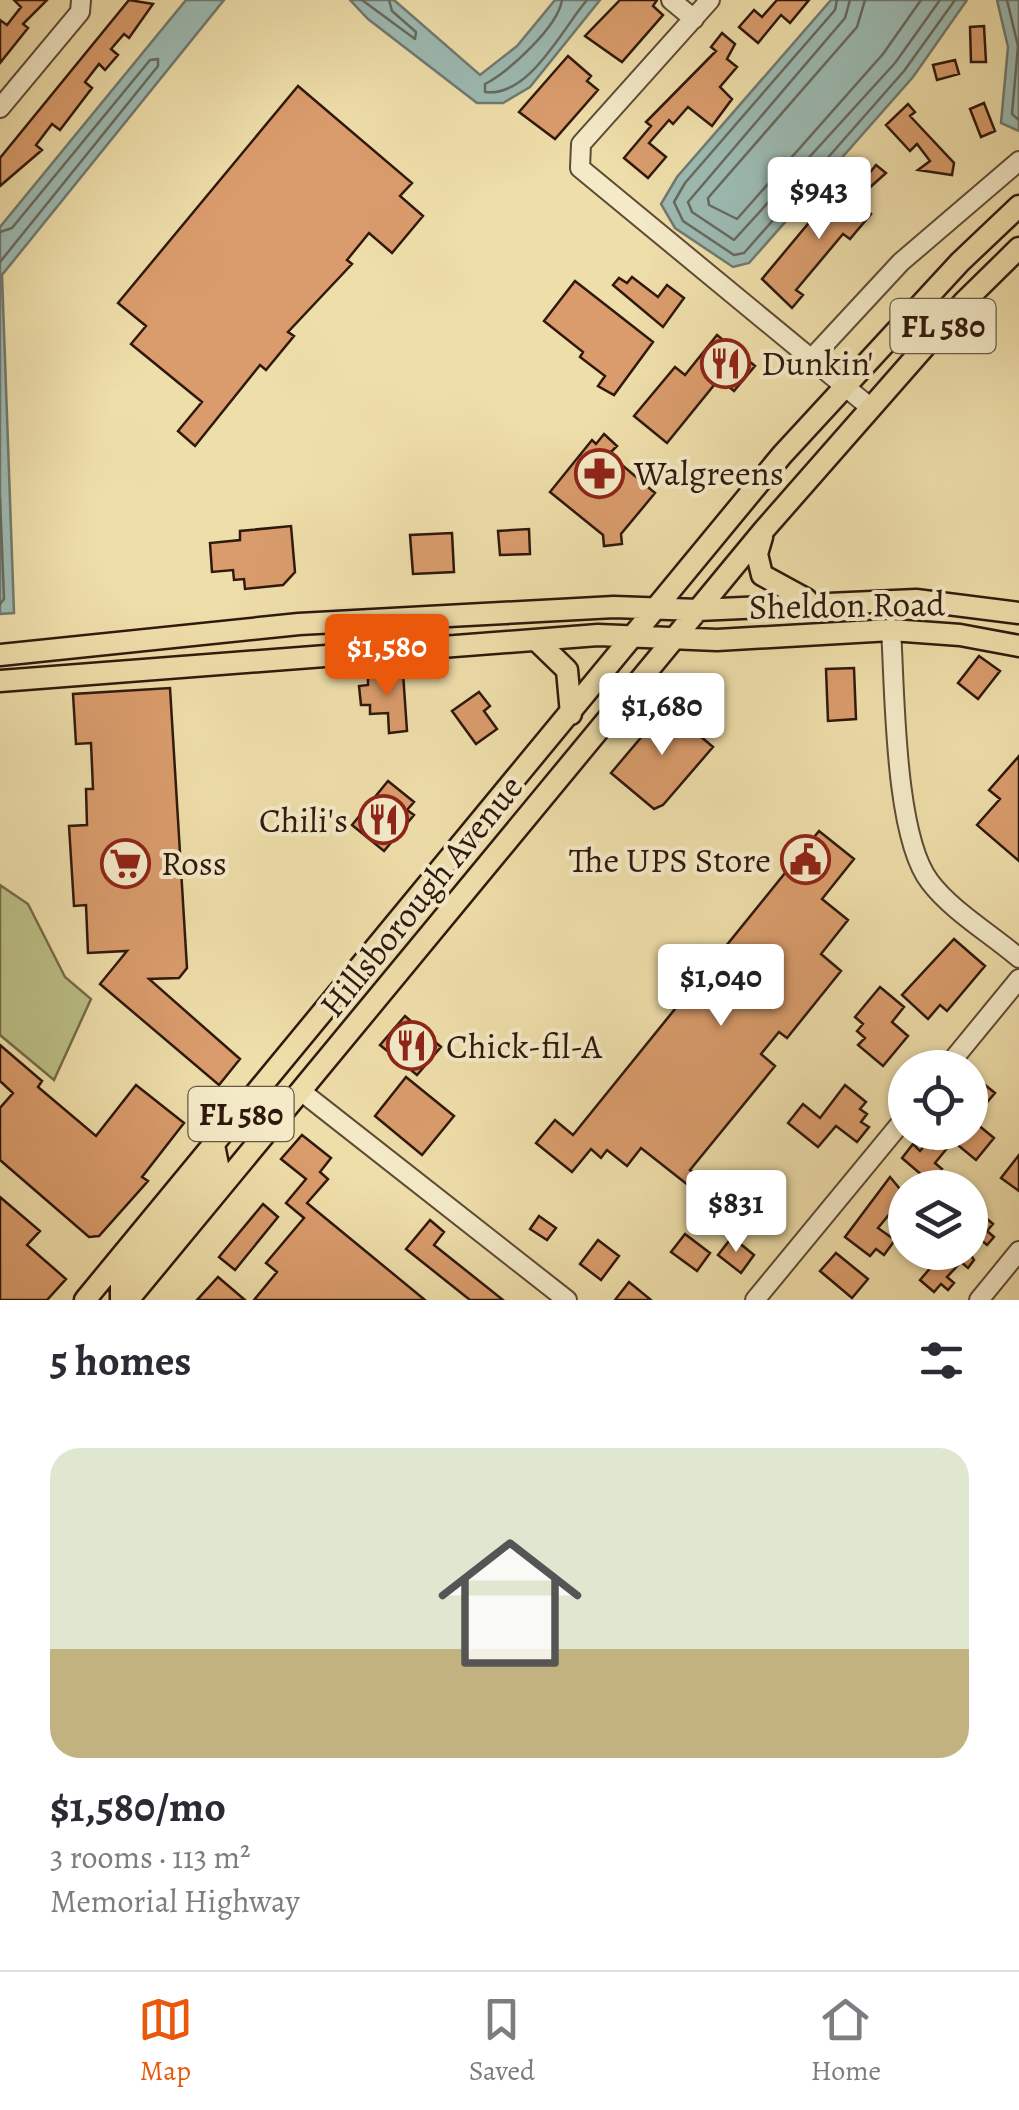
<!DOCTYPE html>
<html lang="en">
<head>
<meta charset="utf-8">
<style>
	body { margin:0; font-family:Alegreya,serif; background:#f2f2f3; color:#2b2b33; height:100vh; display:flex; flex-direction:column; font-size:38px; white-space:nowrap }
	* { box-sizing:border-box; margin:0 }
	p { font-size:32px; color:#7c7c81 }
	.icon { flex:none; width:55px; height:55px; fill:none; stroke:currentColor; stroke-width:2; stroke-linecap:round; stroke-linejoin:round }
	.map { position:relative; height:1300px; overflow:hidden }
	.sheet { display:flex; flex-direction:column; background:#fff; flex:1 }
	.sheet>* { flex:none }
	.buttons { position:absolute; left:888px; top:1050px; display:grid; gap:20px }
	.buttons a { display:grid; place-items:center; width:100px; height:100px; border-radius:50%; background:#fff; box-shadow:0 2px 8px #0004; font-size:50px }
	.price { position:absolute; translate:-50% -85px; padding:0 22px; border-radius:10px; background:#fff; color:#222; font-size:32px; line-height:65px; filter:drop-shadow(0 2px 5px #0008) }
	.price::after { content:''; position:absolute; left:50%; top:60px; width:30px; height:22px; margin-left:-15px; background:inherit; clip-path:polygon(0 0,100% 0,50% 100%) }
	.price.on { background:#ea580c; color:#fff }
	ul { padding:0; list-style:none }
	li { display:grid; align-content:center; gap:20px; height:530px; padding:0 50px }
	li span { display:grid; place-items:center; height:310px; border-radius:30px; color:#555 }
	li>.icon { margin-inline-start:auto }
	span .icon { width:180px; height:180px; fill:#fffc; stroke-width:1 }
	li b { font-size:42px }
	h2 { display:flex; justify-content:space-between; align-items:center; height:120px; padding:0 50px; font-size:42px }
	.tabs { display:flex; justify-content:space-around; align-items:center; height:140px; border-top:2px solid #e1e1e2; background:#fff; font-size:28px; color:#7c7c81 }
	.tabs a { display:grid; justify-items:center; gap:5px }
	.tabs .on { color:#ea580c }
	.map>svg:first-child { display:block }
</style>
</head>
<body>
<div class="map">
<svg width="1019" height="1300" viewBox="0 0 1019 1300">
	<rect width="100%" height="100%" fill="#eedeaa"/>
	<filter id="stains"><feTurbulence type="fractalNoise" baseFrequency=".002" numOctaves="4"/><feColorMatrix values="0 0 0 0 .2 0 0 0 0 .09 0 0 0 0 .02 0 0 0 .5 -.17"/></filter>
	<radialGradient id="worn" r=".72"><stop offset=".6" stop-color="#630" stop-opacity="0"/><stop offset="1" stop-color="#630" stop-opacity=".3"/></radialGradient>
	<!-- green -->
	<path fill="#bbc086" stroke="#756c49" stroke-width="2.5" d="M0 885 28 904 65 977 91 999 54 1080 0 1035Z"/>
	<!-- water -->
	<path fill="#9cbab2" stroke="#707970" stroke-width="2.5" d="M186 0H224L2 275 14 613 0 614V227Z
		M350 0H394L480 75 517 46 555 0H600L530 87 503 103H477L368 19Z
		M831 0H967L913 77 749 263 733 267 675 228 661 204 677 177Z
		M997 0H1019V131L1001 123 1008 47Z"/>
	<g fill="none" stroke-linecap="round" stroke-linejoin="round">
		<!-- shore -->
		<path stroke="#66695f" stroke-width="2.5" d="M362 0 415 39 416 32 392 11 389 0
			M562 0C558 27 508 72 485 84V92C529 98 562 29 587 0
			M837 0 835 10 685 183 674 202 683 221 734 255 744 253 904 71 955 0
			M850 0 845 18 688 202 692 212 734 240 895 63 940 0
			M865 0 857 27 708 198 709 205 737 219 883 54 921 0
			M1007 0 1018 46 1012 114 1019 120
			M0 232 12 228 150 60 158 59V66L0 262
			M0 498 4 599 0 604"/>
	</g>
	<!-- building -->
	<path fill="#da9c6c" stroke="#2f180c" stroke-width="2.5" d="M14 0H47L23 24 28 28 0 63V20L7 25 21 7Z
		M129 0 153 4 129 38 124 34 111 49 118 55 105 70 99 64 85 82 92 88 60 130 52 124 36 145 42 150 0 186V158Z
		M620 0H657L653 6 663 15 622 62 585 36Z
		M777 0H809L790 23 781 15 758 43 739 27 754 10 762 17Z
		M984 26 986 62H971L970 27Z
		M722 33 735 44 727 59 737 67 720 87 732 99 712 126 688 107 673 124 669 120 649 143 666 157 648 178 624 158 651 126 646 122 716 51 711 47Z
		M568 56 591 76 587 81 598 90 555 139 519 112Z
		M955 60 959 74 937 80 933 65Z
		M298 86 412 183 400 196 423 216 392 253 369 233 347 260 352 264 288 332 294 336 266 370 260 365 195 446 178 431 202 402 131 344 146 326 118 303Z
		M984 103 995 131 981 137 970 109Z
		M908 104 915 112 910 116 954 163 952 175 918 170 930 161 917 144 910 151 886 125Z
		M876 165 886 173 858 198 871 214 850 239 843 234 796 290 803 295 792 308 762 279 827 201 839 211Z
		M632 277 658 297 667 285 684 298 663 327 613 285 619 278 627 283Z
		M575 281 653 342 614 395 598 386 605 376 580 357 583 352 544 321Z
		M717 335 755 366 734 391 719 379 667 443 634 416 675 367 685 375Z
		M604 434 617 446 609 454 655 493 621 534 622 544 604 546 603 535 550 492 592 440 596 444Z
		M291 526 295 572 283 585 245 589 244 579 234 580 233 570 212 572 210 543 240 540V531Z
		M529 529 530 554 500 555 498 531Z
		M452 533 454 572 413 574 410 535Z
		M979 656 1000 671 978 699 958 683Z
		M854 668 856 719 828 721 826 669Z
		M403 673 407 731 389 733 388 713 370 714V705H361L359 686 368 685V676Z
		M170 688 187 968 179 978 149 979 240 1059 219 1085 100 984 127 951 88 953 86 905 74 906 69 826 87 825 86 789H93L91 743 76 744 73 694Z
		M479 692 490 706 484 711 497 729 476 744 452 711Z
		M679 703 687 709 680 719 713 747 663 805 654 809 611 773 666 708 672 712Z
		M1019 756V861L977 825 1000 799 989 790Z
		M388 781 414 802 407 810 414 815 384 851 352 825Z
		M819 831 854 859 822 899 848 920 821 954 841 971 787 1038 779 1032 761 1054 775 1066 690 1170 697 1175 688 1185 641 1148 627 1166 607 1150 601 1158 591 1149 572 1172 536 1143 555 1120 573 1135Z
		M954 939 985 966 947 1011 940 1005 928 1019 902 995Z
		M880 987 904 1007 892 1022 908 1036 883 1066 858 1045 865 1038 857 1031 863 1024 855 1017Z
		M405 1016 441 1047 417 1075 380 1045Z
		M0 1045 42 1081 38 1087 96 1136 136 1085 184 1123 142 1177 148 1181 99 1236 89 1237 0 1160V1108L13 1093 0 1081Z
		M970 1073 995 1093 972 1120 994 1138 976 1160 953 1141 935 1163 942 1169 931 1183 902 1158 913 1144 920 1151 926 1144 933 1149 945 1135 942 1132H970Z
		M406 1077 454 1116 422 1155 375 1116Z
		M845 1085 866 1102 860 1109 867 1114 861 1122 869 1127 857 1142 836 1126 818 1147 788 1123 803 1104 820 1118Z
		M302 1135 331 1158 320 1172 328 1179 307 1203 425 1300H254L277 1272 266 1263 304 1218 286 1203 306 1179 281 1159Z
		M1019 1155V1191L1001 1178Z
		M890 1177 905 1195 878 1228 895 1240 884 1255 876 1249 870 1256 845 1237Z
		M0 1197 40 1231 27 1245 66 1279 47 1300H0Z
		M263 1204 278 1217 235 1270 219 1257Z
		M979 1212 993 1224 987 1231 994 1237 987 1245 980 1239 970 1251V1222Z
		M539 1216 556 1228 547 1240 530 1229Z
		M430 1220 444 1232 434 1245 503 1300H470L406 1249Z
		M685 1234 710 1253 697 1271 671 1252Z
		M732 1237 754 1255 741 1273 718 1255Z
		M598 1240 619 1256 601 1280 580 1264Z
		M944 1252H969L974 1260 968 1268 961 1262 947 1277 954 1283 948 1290 941 1284 934 1292 920 1280Z
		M836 1253 868 1279 852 1298 820 1271Z
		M218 1277 245 1300H197Z
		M629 1282 651 1300H615Z"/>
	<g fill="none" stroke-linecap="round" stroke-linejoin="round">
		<defs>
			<path id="minor" d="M671 0 694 19
				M710 0 581 144 580 168 871 408
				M0 108 80 12 81 0
				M812 358 901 262 1019 161
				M891 630C895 690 894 836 930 882 952 911 991 934 1019 958
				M946 1068 1019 979
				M302 1092 567 1300
				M755 1300 905 1118
				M979 1300 1019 1251"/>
			<path id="major" d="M762 537 757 554 762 575 806 599
				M536 640 567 670 571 714
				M0 655 299 624 614 607 698 610 916 600 1019 613
				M0 681 598 635 717 640 891 630 960 635 1019 646
				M85 1300 782 455 960 262 1019 206
				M121 1300V1282L218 1165 214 1145
				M128 1300 763 531 963 303 1019 248"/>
		</defs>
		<!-- minor casing -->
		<use href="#minor" stroke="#5f4a34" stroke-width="22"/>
		<!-- major casing -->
		<use href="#major" stroke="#2f180c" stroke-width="25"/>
		<!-- minor -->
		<use href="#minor" stroke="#f4eac8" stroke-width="18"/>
		<!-- major -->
		<use href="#major" stroke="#eedeaa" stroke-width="20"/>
	</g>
	<!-- icons -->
	<defs>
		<symbol id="restaurant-ring" viewBox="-11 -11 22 22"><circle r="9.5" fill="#f4eac8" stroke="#8f2418" stroke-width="1.5"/><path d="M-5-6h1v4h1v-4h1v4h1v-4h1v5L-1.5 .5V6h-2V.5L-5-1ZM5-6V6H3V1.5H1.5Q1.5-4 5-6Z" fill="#8f2418"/></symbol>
		<symbol id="pharmacy-ring" viewBox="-11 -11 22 22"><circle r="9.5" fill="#f4eac8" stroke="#8f2418" stroke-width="1.5"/><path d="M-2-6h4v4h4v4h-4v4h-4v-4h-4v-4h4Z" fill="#8f2418"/></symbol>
		<symbol id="civic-ring" viewBox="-11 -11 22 22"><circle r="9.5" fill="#f4eac8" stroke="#8f2418" stroke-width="1.5"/><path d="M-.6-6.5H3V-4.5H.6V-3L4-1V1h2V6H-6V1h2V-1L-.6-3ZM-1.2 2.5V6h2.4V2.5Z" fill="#8f2418"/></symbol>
		<symbol id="supermarket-ring" viewBox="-11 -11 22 22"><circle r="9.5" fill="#f4eac8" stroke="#8f2418" stroke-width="1.5"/><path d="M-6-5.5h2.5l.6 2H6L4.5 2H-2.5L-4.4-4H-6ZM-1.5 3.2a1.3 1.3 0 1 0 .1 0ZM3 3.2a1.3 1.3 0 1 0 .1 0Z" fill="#8f2418"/></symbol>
	</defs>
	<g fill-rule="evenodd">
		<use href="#restaurant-ring" x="698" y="336" width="55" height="55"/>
		<use href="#pharmacy-ring" x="572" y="446" width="55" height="55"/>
		<use href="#restaurant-ring" x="356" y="792" width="55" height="55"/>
		<use href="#civic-ring" x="778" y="832" width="55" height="55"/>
		<use href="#supermarket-ring" x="98" y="836" width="55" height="55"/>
		<use href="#restaurant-ring" x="384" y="1018" width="55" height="55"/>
	</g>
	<g text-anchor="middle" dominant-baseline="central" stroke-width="8" stroke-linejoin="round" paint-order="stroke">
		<!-- shield labels -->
		<g fill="#f4eac8" stroke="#6a5744" stroke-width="2.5">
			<rect x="890.5" y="299" width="105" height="54" rx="8"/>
			<rect x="188.5" y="1087" width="105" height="54" rx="8"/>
		</g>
		<g font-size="32" font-weight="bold" fill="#2f180c">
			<text x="943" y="326">FL 580</text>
			<text x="241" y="1114">FL 580</text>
		</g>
		<!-- poi labels -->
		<g font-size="35" fill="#2f180c" stroke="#f4eac8" text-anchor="start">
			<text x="761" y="363">Dunkin'</text>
			<text x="634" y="473">Walgreens</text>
			<text x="348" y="820" text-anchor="end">Chili's</text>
			<text x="771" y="860" text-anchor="end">The UPS Store</text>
			<text x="161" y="863">Ross</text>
			<text x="446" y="1046">Chick-fil-A</text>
		</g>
		<!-- street labels -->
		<g font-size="35" fill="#2f180c" stroke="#f4eac8">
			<text transform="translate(847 605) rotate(-1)">Sheldon Road</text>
			<text transform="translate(421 896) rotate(-51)">Hillsborough Avenue</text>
		</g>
	</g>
	<rect width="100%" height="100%" filter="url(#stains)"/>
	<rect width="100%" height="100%" fill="url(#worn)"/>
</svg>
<div class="buttons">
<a><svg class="icon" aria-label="locate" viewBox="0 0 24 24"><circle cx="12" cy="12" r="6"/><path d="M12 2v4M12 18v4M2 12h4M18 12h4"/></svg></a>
<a><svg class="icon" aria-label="layers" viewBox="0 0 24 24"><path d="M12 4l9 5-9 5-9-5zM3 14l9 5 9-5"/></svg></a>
</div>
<b class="price" style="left:819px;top:242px">$943</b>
<b class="price on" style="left:387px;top:699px">$1,580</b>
<b class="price" style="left:662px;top:758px">$1,680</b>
<b class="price" style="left:721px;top:1029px">$1,040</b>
<b class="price" style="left:736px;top:1255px">$831</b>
</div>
<section class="sheet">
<h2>5 homes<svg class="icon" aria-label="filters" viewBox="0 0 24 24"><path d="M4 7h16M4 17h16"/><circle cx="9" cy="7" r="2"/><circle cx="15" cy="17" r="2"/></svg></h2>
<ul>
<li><span style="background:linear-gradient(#dfe7d0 65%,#c2b280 0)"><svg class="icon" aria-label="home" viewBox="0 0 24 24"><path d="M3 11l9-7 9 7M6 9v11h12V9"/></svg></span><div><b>$1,580/mo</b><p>3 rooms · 113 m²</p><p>Memorial Highway</p></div></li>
</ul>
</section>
<nav class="tabs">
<a class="on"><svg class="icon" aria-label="map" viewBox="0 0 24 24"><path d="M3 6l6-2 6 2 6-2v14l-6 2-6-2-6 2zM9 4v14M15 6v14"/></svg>Map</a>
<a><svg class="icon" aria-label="saved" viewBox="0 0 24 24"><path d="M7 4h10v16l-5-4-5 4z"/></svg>Saved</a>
<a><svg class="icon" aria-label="home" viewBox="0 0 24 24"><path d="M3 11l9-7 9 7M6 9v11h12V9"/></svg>Home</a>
</nav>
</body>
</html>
